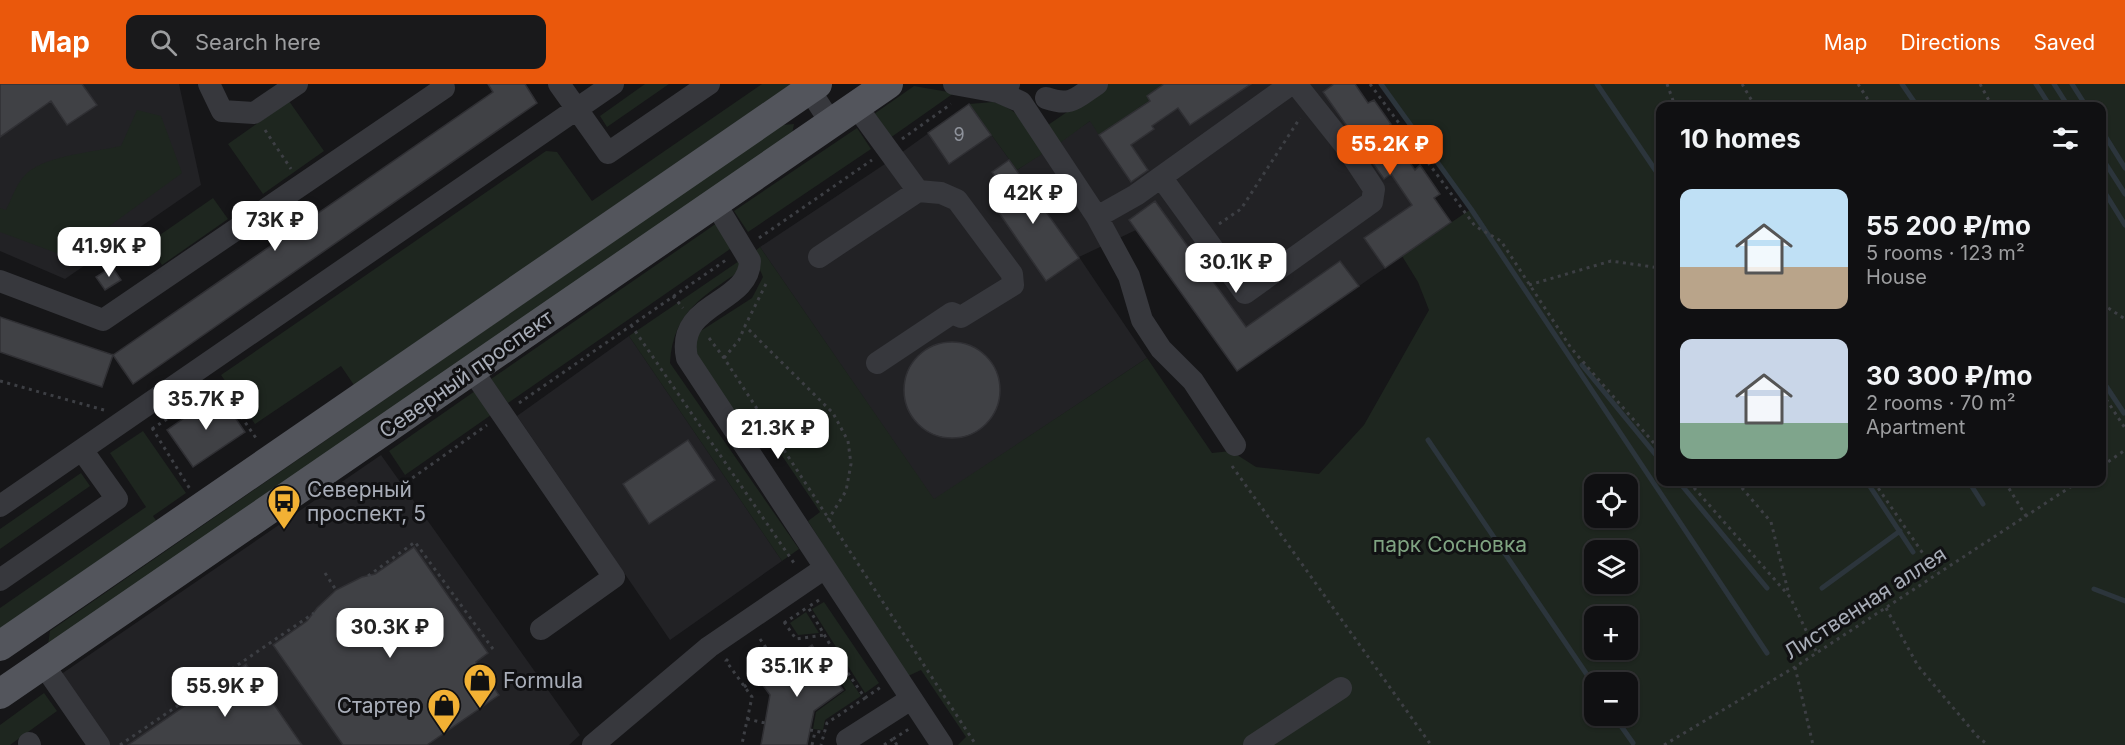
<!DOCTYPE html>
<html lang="en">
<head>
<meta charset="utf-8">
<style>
	body { margin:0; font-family:Inter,sans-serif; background:#19191b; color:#f1f3f6; height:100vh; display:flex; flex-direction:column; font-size:22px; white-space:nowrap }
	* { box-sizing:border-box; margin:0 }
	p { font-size:20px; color:#9c9d9f }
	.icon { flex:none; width:33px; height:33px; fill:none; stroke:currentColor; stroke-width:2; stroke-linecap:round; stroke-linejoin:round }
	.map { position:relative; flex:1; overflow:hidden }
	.drawer { position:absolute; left:1656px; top:18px; width:450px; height:384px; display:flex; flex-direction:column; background:#101012; border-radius:12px; box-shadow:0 2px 4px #0004,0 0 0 2px #303032 }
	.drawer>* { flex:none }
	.buttons { position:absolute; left:1584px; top:390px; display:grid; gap:12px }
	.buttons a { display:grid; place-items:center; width:54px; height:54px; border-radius:12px; background:#101012; box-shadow:0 2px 4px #0004,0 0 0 2px #303032; font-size:30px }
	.price { position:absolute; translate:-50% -51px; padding:0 14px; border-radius:12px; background:#fff; color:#222; font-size:20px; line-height:39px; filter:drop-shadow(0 2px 3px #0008) }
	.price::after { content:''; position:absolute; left:50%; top:36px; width:18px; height:14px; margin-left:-9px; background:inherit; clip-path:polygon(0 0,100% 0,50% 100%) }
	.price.current { background:#ea580c; color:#fff }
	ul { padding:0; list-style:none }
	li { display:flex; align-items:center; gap:18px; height:150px; padding:0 24px }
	li span { display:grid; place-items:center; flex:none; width:168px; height:120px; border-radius:12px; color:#555 }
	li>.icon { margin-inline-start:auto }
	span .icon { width:72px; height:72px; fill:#fffc; stroke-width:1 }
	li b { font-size:26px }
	h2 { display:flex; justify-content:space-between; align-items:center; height:72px; padding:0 24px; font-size:26px }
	header { display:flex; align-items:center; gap:36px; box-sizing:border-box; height:84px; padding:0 30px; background:#ea580c; color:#fff }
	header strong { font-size:28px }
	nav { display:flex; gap:33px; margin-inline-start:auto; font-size:21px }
	.search { width:420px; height:54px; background:#19191b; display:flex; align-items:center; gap:15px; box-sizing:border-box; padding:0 21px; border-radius:12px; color:#9c9d9f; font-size:22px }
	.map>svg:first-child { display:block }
</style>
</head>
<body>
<header>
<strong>Map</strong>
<div class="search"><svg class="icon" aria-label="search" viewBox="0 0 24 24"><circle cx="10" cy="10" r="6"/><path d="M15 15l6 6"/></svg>Search here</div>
<nav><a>Map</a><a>Directions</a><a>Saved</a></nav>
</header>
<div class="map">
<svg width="2125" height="661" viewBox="0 0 2125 661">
	<rect width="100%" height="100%" fill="#161618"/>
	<!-- built -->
	<path fill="#222225" d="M0 0H179L201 101 65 195 0 167Z
		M1164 0H1355L1368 19 1374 16 1391 40 1386 44 1414 85 1420 81 1440 110 1435 114 1451 138 1237 287 1136 146 1079 173 1147 274 934 416 760 163 894 74 969 20 1017 86 1090 37 1138 24 1147 12Z
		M629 252 782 477 670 556 517 332Z
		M381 371 580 651 569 661H104L57 593Z"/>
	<!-- green -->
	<path fill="#1e261f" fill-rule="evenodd" d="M645 0H669L607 43 600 32Z
		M762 0H791L354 301 341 282 255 340 221 291 546 67 557 68 592 117Z
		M1108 0H1164L1147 12 1150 17 1138 24 1141 29H1132L1099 51 1090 37 1060 59 1048 41Z
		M1381 0H2125V661H958L966 653 921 586 906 593 808 437 820 428 762 342 749 350 696 276V250L752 214 763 193 753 169 760 163 934 415 1147 274 1212 369 1231 367 1256 383 1319 390 1364 341 1429 226 1418 198 1402 172 1471 125ZM1660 22H2102V398H1660ZM1594 400H1628V434H1594ZM1594 466H1628V500H1594ZM1594 532H1628V566H1594ZM1594 598H1628V632H1594Z
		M914 2 954 9 890 54 874 30Z
		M289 17 324 67 263 110 228 60Z
		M993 18C1022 26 1029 45 1044 69L1017 86 969 20Z
		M137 26 161 32 182 89 89 157 62 171 0 148V124L6 126C12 114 17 98 27 89 48 71 94 68 121 62Z
		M794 40 792 50 48 561 50 547 782 41Z
		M857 44 871 65 748 148 734 127Z
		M213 114 228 135 162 181 147 160Z
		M717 139 733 163 508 319 491 295Z
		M742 175 741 186C703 213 673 227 670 279L799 465 782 477 629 252Z
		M475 307 491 331 405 391 389 367Z
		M143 347 186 409 153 432 157 438 0 545V524L146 423 110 369Z
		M81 389 90 402 0 465V445Z
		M824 518 879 599 865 609 812 525Z
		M806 528 819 549 798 551 790 539Z
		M839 579 861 612 825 636 823 646 813 645 816 628 846 606 831 584Z
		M44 609 57 627 10 661H0V641Z"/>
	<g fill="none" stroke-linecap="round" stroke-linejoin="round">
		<!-- stream -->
		<path stroke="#2c353c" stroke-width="5" d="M1381 0 1471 125 1767 569
			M1597 0 1660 93
			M1902 0 1917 22
			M2036 0 2050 22
			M2054 0 2068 22
			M2072 0 2086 22
			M2102 47 2125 84
			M2102 74 2125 110
			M2102 104 2125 141
			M1582 281 1660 376
			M2102 296 2124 329
			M1428 356 1594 601
			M1679 398 1767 504
			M1867 398 1913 468
			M1969 398 1983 420
			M1822 504 1900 447
			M2094 505 2125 517
			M1614 632 1633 659"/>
	</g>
	<!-- building -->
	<path fill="#404145" stroke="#303034" stroke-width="1.5" d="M0 0H82L97 21 67 41 51 17 0 53Z
		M488 0H525L537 19 133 300 113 271 102 303 0 268V233L113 271 493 8Z
		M1164 0H1251L1190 41 1178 24 1152 42 1154 45 1131 61 1148 86 1131 98 1099 51 1150 17 1147 12Z
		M1334 0H1355L1368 19 1374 16 1391 40 1386 44 1415 86 1420 81 1440 110 1434 114 1451 138 1385 184 1364 154 1412 121 1391 90 1384 95 1323 8Z
		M969 20 991 51 949 80 928 49Z
		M1009 76 1079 174 1046 197 995 123 1009 113 992 88Z
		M1155 117 1246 243 1340 177 1359 202 1237 287 1129 136Z
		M112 183 121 196 105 206 96 193Z
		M904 306a48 48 0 1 1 96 0a48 48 0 1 1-96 0Z
		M219 310 245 348 193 383 167 346Z
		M688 356 715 396 649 440 623 400Z
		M414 463 488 569 476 578 499 611 427 661H343L273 561 307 537 317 524 336 506 362 493 375 490Z
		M812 561 843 606 814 627 807 661H761L770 611 759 596Z
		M246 580 302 661H128Z"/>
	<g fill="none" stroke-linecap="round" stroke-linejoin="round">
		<!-- path -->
		<path stroke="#3d3f44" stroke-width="3" stroke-dasharray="3 4.5" stroke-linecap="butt" d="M1370 0 1475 142 1501 157 1571 264 1660 366
			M1667 0 1675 22
			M1742 0 1755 22
			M1858 0 1872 22
			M1980 0 1992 22
			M265 46 291 85
			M902 55 951 20
			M1219 140 1241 125 1300 34
			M759 154 872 76
			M766 200 745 242 833 329 848 357 851 380 846 407 828 436
			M1529 201 1611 177 1660 184
			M673 212 683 224
			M2102 220 2125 235
			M631 241 796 482
			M709 254 724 274 976 661
			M724 274 739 256 745 242
			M0 297 104 326
			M2102 309 2125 344
			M519 319 726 176
			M152 344 190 405
			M152 345 219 300 258 357
			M1232 382 1431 661
			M2102 382 2125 366
			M1689 398 1790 513 1816 567
			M1737 398 1771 438 1789 511
			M1874 398 1937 490
			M2005 398 2026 432
			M394 407 487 341
			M325 489 336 506
			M368 492 415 458 493 565
			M819 516 808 523 839 576 865 614 827 639 821 661
			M1886 524 1918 582 1977 652 1988 661
			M784 538 796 555 824 551
			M784 539 808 523
			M760 555 777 580
			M728 575 726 577 752 613 742 660 740 661
			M1795 583 1813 661
			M828 584 839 576
			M744 603 782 577
			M865 614 881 603
			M747 635 765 639
			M810 646 825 649
			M893 655 909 645
			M120 661 314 529
			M812 661 815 648
			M884 661 893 655 897 661
			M1664 661 1795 583 2078 398"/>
		<!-- minor -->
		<path stroke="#37383d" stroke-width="22" d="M209 0 222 27 254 29 297 0
			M559 0 608 69 709 0
			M954 0 998 8 1009 0
			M809 5 831 39
			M998 8 1021 18 1097 133 1136 111 1291 0
			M1046 14C1072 23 1076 14 1097 0
			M856 22 918 107 941 109 957 116 1012 190 1013 201 961 233 952 229 877 279
			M1161 93 1245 209 1372 118 1374 105 1347 64 1296 0
			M715 119 750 177C749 221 675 218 687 274L942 661
			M1097 133 1129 192 1142 236 1161 265 1193 297 1235 361
			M819 173 918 107
			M0 197 103 236 444 4 441 0
			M472 286 614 493 541 545
			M0 422 613 0
			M0 496 117 415 82 366
			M43 580 99 661
			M847 656 911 615
			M29 659 30 661
			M593 661 709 563 825 484
			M1254 661 1341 604"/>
		<!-- major -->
		<path stroke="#53555c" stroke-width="30" d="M0 562 817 0
			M0 610 888 0"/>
	</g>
	<!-- icons -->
	<defs>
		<symbol id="bus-pin" viewBox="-11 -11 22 30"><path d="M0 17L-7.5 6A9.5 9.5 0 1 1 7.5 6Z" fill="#f2b134" stroke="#111113"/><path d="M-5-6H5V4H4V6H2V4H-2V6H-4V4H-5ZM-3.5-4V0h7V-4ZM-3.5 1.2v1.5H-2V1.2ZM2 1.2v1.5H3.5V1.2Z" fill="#111"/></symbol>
		<symbol id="shop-pin" viewBox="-11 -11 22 30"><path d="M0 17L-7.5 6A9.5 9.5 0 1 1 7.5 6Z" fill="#f2b134" stroke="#111113"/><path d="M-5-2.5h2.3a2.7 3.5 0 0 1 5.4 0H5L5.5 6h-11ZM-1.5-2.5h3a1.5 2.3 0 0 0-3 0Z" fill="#111"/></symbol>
	</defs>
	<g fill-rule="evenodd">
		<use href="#bus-pin" x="265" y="398" width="38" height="52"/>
		<use href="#shop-pin" x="461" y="577" width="38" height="52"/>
		<use href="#shop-pin" x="425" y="602" width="38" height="52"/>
	</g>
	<g text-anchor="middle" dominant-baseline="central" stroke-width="6" stroke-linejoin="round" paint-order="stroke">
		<!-- number labels -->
		<g font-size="18" fill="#8e929b">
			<text x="959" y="50">9</text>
		</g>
		<!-- street labels -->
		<g font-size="21" fill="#a8adb8" stroke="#111113">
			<text transform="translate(466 290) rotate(-35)">Северный проспект</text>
			<text transform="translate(1865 519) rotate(-33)">Лиственная аллея</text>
		</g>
		<!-- poi labels -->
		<g font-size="21" fill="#a8adb8" stroke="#111113" text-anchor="start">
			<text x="307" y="405">Северный<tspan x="307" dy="24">проспект, 5</tspan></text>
			<text x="503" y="596">Formula</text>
			<text x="421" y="621" text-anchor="end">Стартер</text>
		</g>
		<!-- park labels -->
		<g font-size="21" fill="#7fa381" stroke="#111113">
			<text x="1450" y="460">парк Сосновка</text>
		</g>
	</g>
</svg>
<div class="buttons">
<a><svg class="icon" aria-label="locate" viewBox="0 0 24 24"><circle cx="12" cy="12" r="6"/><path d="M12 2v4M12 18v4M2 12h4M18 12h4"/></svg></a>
<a><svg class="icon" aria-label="layers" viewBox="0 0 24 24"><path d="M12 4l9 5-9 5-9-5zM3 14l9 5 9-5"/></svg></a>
<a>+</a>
<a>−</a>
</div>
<b class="price current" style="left:1390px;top:92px">55.2K ₽</b>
<b class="price" style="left:1033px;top:141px">42K ₽</b>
<b class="price" style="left:275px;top:168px">73K ₽</b>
<b class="price" style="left:109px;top:194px">41.9K ₽</b>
<b class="price" style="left:1236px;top:210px">30.1K ₽</b>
<b class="price" style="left:206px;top:347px">35.7K ₽</b>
<b class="price" style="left:778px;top:376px">21.3K ₽</b>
<b class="price" style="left:390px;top:575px">30.3K ₽</b>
<b class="price" style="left:797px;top:614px">35.1K ₽</b>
<b class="price" style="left:225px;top:634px">55.9K ₽</b>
<section class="drawer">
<h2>10 homes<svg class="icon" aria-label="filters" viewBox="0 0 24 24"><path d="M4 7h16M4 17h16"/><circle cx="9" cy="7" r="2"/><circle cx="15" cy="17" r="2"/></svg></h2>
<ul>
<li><span style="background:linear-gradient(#bfe0f5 65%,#b9a48a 0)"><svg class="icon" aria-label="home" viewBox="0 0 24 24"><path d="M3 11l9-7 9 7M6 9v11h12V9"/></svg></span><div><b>55 200 ₽/mo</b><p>5 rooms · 123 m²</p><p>House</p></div></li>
<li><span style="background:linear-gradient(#c9d6e8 70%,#7fa58c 0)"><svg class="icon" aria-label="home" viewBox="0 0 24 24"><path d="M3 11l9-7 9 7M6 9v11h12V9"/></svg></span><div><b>30 300 ₽/mo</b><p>2 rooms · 70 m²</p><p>Apartment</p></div></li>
</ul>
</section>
</div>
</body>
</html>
